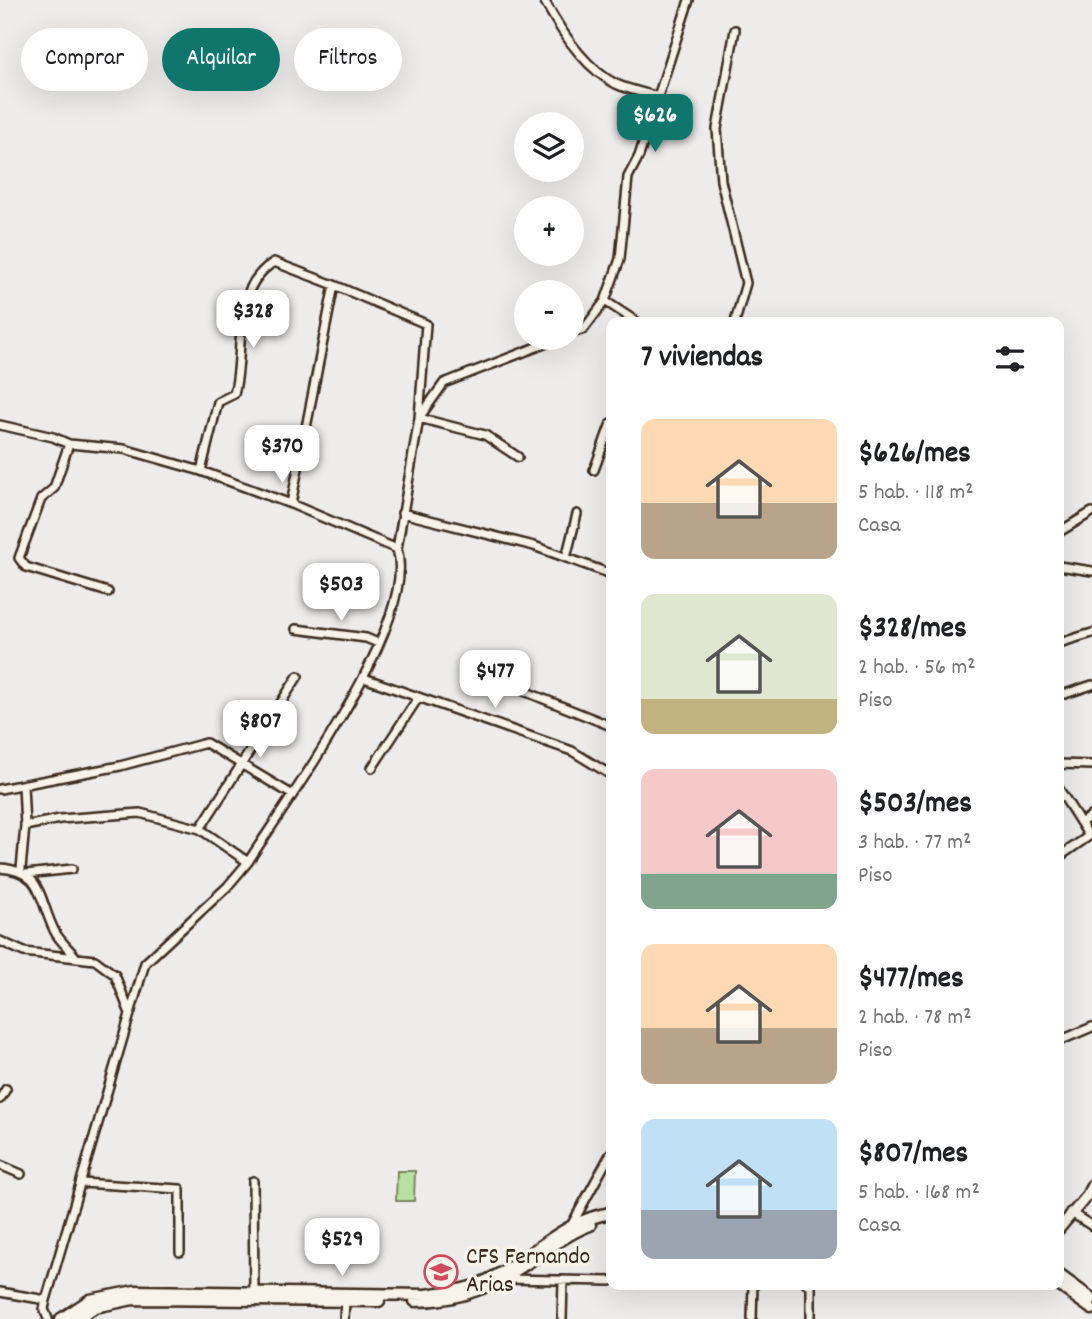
<!DOCTYPE html>
<html lang="es">
<head>
<meta charset="utf-8">
<style>
	body { margin:0; font-family:Dekko,sans-serif; background:#f2f2f2; color:#202124; height:100vh; display:flex; flex-direction:column; font-size:26px; white-space:nowrap }
	* { box-sizing:border-box; margin:0 }
	p { font-size:23px; color:#757577 }
	.icon { flex:none; width:38px; height:38px; fill:none; stroke:currentColor; stroke-width:2; stroke-linecap:round; stroke-linejoin:round }
	.map { position:relative; flex:1; overflow:hidden }
	.side { position:absolute; left:606px; top:317px; width:458px; height:973px; display:flex; flex-direction:column; background:#fff; border-radius:14px; box-shadow:0 7px 28px #0002 }
	.side>* { flex:none }
	.top-card { position:absolute; left:21px; top:28px; width:480px; height:63px; display:flex; gap:14px }
	.tools { position:absolute; left:514px; top:112px; display:grid; gap:14px }
	.tools a { display:grid; place-items:center; width:70px; height:70px; border-radius:50%; background:#fff; box-shadow:0 7px 28px #0002; font-size:35px }
	.price { position:absolute; translate:-50% -60px; padding:0 16px; border-radius:14px; background:#fff; color:#222; font-size:23px; line-height:46px; filter:drop-shadow(0 2px 4px #0008) }
	.price::after { content:''; position:absolute; left:50%; top:42px; width:21px; height:16px; margin-left:-10px; background:inherit; clip-path:polygon(0 0,100% 0,50% 100%) }
	.price.current { background:#0f766e; color:#fff }
	ul { padding:0; list-style:none }
	li { display:flex; align-items:center; gap:21px; height:175px; padding:0 35px }
	li span { display:grid; place-items:center; flex:none; width:196px; height:140px; border-radius:14px; color:#555 }
	li>.icon { margin-inline-start:auto }
	span .icon { width:84px; height:84px; fill:#fffc; stroke-width:1 }
	li b { font-size:30px }
	h2 { display:flex; justify-content:space-between; align-items:center; height:84px; padding:0 35px; font-size:30px }
	.tag { padding:0 24px; border-radius:32px; background:#fff; box-shadow:0 7px 28px #0002; font-size:24px; line-height:63px }
	.tag.current { background:#0f766e; color:#fff }
	.map>svg:first-child { display:block }
</style>
</head>
<body>
<div class="map">
<svg width="1092" height="1319" viewBox="0 0 1092 1319">
	<rect width="100%" height="100%" fill="#eeeceb"/>
	<filter id="ink" filterUnits="userSpaceOnUse"><feTurbulence type="fractalNoise" baseFrequency=".0143" numOctaves="2"/><feDisplacementMap in="SourceGraphic" scale="14" xChannelSelector="R" yChannelSelector="G"/><feConvolveMatrix kernelMatrix="1 2 1 2 8 2 1 2 1" color-interpolation-filters="sRGB"/></filter>
	<g filter="url(#ink)">
		<!-- green -->
		<path fill="#b7e19e" stroke="#79865e" stroke-width="2" d="M397 1171H415L414 1201H396Z"/>
		<g fill="none" stroke-linecap="round" stroke-linejoin="round">
			<defs>
				<path id="minor" d="M544 0C560 30 584 68 616 84 629 90 645 93 659 97
					M605 301 620 259 628 177 639 156 689 0
					M735 322 746 283 721 181 717 129 735 30
					M572 333 584 329 605 301 637 322
					M0 425 53 437 69 444 124 449 201 471 291 504 397 549C419 622 289 798 248 862L227 887 145 963 46 1300 44 1309 48 1319
					M69 444 54 488 41 499 19 558 26 567 108 592
					M518 457 485 435 419 418 444 383 560 338
					M594 470 611 423
					M201 471 218 402 234 394C246 352 229 289 274 262L334 285
					M291 504 334 285 426 324 419 418 397 549
					M402 513 534 546 611 574
					M1059 532 1092 512
					M566 558 577 514
					M1059 566 1092 571
					M296 629 366 638 378 643
					M1059 643 1092 633
					M364 678 572 751 611 775
					M509 685 611 726
					M1065 694 1092 685
					M1059 764 1092 765
					M372 768 418 698
					M0 789 120 766 206 743 291 794
					M1059 789 1089 836 1063 854
					M1082 822 1092 815
					M25 826 60 819 140 813 200 829 248 862
					M200 829 298 676
					M0 868C43 871 38 897 54 930 58 939 68 948 75 956
					M21 869 25 826 23 785
					M26 874 72 869
					M0 941 24 952 95 960 115 975 129 1011
					M1059 1041 1092 1027
					M0 1099 6 1089
					M0 1165 21 1174
					M253 1181 254 1293
					M81 1183 180 1189V1252
					M1070 1212 1092 1226
					M571 1226 611 1153
					M505 1279 611 1281
					M807 1284 811 1285V1319
					M0 1292 46 1300
					M344 1319 345 1300
					M562 1319 563 1281
					M752 1319 753 1284"/>
				<path id="tertiary" d="M1059 1229 1086 1197 1092 1185"/>
				<path id="secondary" d="M1059 1275 1092 1299
					M1057 1284 1092 1309
					M415 1301C465 1301 499 1283 539 1255 555 1244 571 1232 590 1225
					M61 1319 90 1300 135 1291 426 1295C444 1292 463 1291 479 1284 526 1265 558 1221 611 1213
					M76 1319 95 1307 133 1299 379 1301"/>
			</defs>
			<!-- minor casing -->
			<use href="#minor" stroke="#3b2a1e" stroke-width="12"/>
			<!-- tertiary casing -->
			<use href="#tertiary" stroke="#3b2a1e" stroke-width="14"/>
			<!-- secondary casing -->
			<use href="#secondary" stroke="#3b2a1e" stroke-width="15"/>
			<!-- minor -->
			<use href="#minor" stroke="#f7f3e8" stroke-width="7"/>
			<!-- tertiary -->
			<use href="#tertiary" stroke="#f7f3e8" stroke-width="9"/>
			<!-- secondary -->
			<use href="#secondary" stroke="#f7f3e8" stroke-width="10"/>
		</g>
	</g>
	<!-- icons -->
	<defs>
		<symbol id="university-ring" viewBox="-11 -11 22 22"><circle r="9.5" fill="#f7f3e8" stroke="#d1495b" stroke-width="1.5"/><path d="M0-5L7-2L0 1L-7-2ZM-4 1L0 2.5L4 1V4Q0 6-4 4Z" fill="#d1495b"/></symbol>
	</defs>
	<g fill-rule="evenodd">
		<use href="#university-ring" x="422" y="1253" width="38" height="38"/>
	</g>
	<g text-anchor="middle" dominant-baseline="central" stroke-width="7" stroke-linejoin="round" paint-order="stroke">
		<!-- poi labels -->
		<g font-size="24" fill="#3b2a1e" stroke="#f7f3e8" text-anchor="start">
			<text x="466" y="1258">CFS Fernando<tspan x="466" dy="28">Arias</tspan></text>
		</g>
	</g>
</svg>
<div class="tools">
<a><svg class="icon" aria-label="layers" viewBox="0 0 24 24"><path d="M12 4l9 5-9 5-9-5zM3 14l9 5 9-5"/></svg></a>
<a>+</a>
<a>−</a>
</div>
<b class="price current" style="left:655px;top:154px">$626</b>
<b class="price" style="left:253px;top:350px">$328</b>
<b class="price" style="left:282px;top:485px">$370</b>
<b class="price" style="left:341px;top:623px">$503</b>
<b class="price" style="left:495px;top:710px">$477</b>
<b class="price" style="left:260px;top:760px">$807</b>
<b class="price" style="left:342px;top:1278px">$529</b>
<div class="top-card">
<a class="tag">Comprar</a>
<a class="tag current">Alquilar</a>
<a class="tag">Filtros</a>
</div>
<section class="side">
<h2>7 viviendas<svg class="icon" aria-label="filters" viewBox="0 0 24 24"><path d="M4 7h16M4 17h16"/><circle cx="9" cy="7" r="2"/><circle cx="15" cy="17" r="2"/></svg></h2>
<ul>
<li><span style="background:linear-gradient(#ffd9b3 60%,#b9a48a 0)"><svg class="icon" aria-label="home" viewBox="0 0 24 24"><path d="M3 11l9-7 9 7M6 9v11h12V9"/></svg></span><div><b>$626/mes</b><p>5 hab. · 118 m²</p><p>Casa</p></div></li>
<li><span style="background:linear-gradient(#dfe7d0 75%,#c2b280 0)"><svg class="icon" aria-label="home" viewBox="0 0 24 24"><path d="M3 11l9-7 9 7M6 9v11h12V9"/></svg></span><div><b>$328/mes</b><p>2 hab. · 56 m²</p><p>Piso</p></div></li>
<li><span style="background:linear-gradient(#f6c9c9 75%,#7fa58c 0)"><svg class="icon" aria-label="home" viewBox="0 0 24 24"><path d="M3 11l9-7 9 7M6 9v11h12V9"/></svg></span><div><b>$503/mes</b><p>3 hab. · 77 m²</p><p>Piso</p></div></li>
<li><span style="background:linear-gradient(#ffd9b3 60%,#b9a48a 0)"><svg class="icon" aria-label="home" viewBox="0 0 24 24"><path d="M3 11l9-7 9 7M6 9v11h12V9"/></svg></span><div><b>$477/mes</b><p>2 hab. · 78 m²</p><p>Piso</p></div></li>
<li><span style="background:linear-gradient(#bfe0f5 65%,#9aa5b1 0)"><svg class="icon" aria-label="home" viewBox="0 0 24 24"><path d="M3 11l9-7 9 7M6 9v11h12V9"/></svg></span><div><b>$807/mes</b><p>5 hab. · 168 m²</p><p>Casa</p></div></li>
</ul>
</section>
</div>
</body>
</html>
